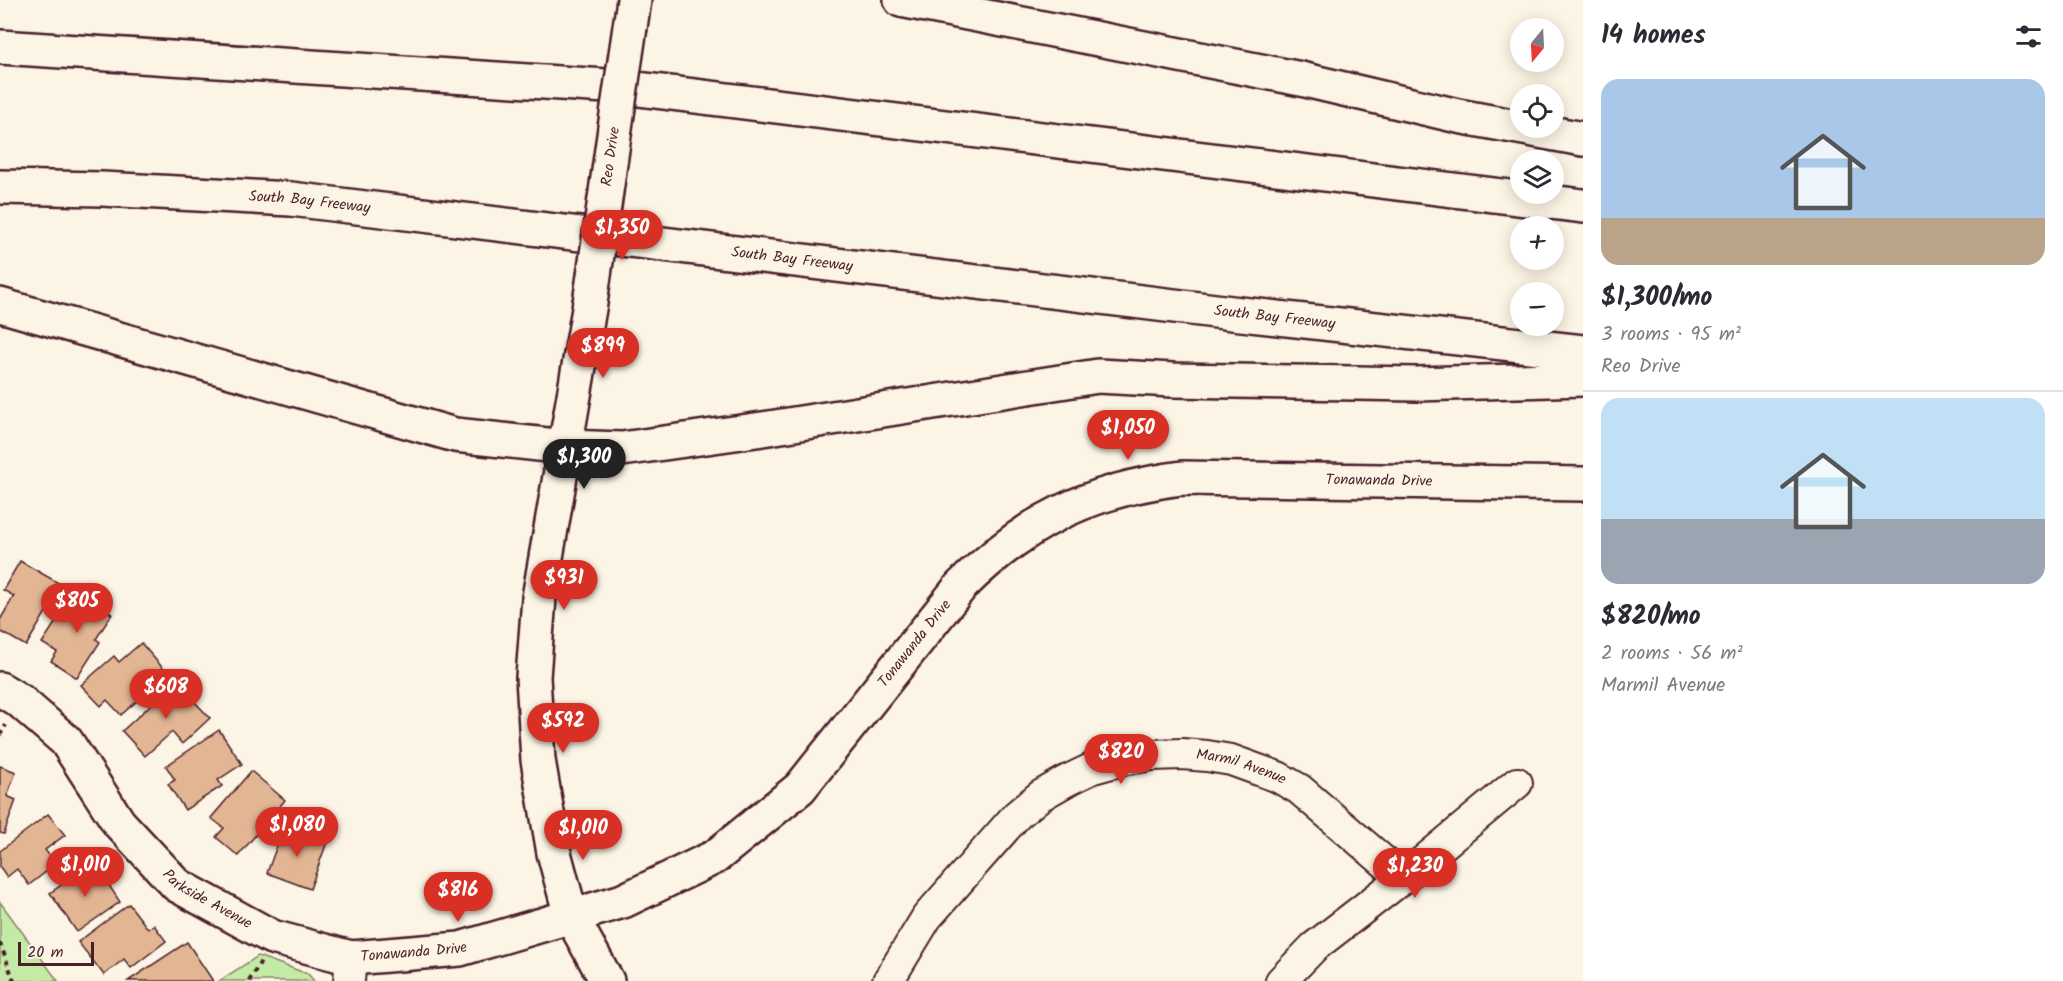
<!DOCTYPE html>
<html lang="en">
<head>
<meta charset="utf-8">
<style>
	body { margin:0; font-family:Kalam,sans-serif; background:#f2f2f3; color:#2b2b33; height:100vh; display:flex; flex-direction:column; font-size:22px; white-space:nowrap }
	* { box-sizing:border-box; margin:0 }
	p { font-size:20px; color:#7c7c81 }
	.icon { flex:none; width:33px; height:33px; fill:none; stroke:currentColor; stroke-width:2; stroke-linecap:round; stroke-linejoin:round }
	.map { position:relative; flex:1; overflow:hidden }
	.panel { display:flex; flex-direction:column; background:#fff; width:480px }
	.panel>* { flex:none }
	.needle { width:39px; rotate:198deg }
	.buttons { position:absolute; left:1510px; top:18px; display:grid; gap:12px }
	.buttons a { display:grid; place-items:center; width:54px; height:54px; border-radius:50%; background:#fff; box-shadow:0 3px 15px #0003; font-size:30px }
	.scale { position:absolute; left:18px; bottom:15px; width:76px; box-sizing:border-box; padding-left:6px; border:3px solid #4a1f2b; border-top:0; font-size:16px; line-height:21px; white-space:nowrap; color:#4a1f2b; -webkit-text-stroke:4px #fcf5e5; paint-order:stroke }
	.price { position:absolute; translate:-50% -51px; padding:0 14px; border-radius:21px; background:#d93025; color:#fff; font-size:20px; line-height:39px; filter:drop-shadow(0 2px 3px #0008) }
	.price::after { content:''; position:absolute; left:50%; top:36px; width:18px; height:14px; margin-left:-9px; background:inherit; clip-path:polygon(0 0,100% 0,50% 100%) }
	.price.on { background:#222; color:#fff }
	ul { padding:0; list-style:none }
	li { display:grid; align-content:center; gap:12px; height:318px; padding:0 18px }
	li+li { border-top:2px solid #e1e1e2 }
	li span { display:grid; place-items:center; height:186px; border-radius:18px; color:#555 }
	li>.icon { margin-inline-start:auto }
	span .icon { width:108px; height:108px; fill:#fffc; stroke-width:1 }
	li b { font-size:26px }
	h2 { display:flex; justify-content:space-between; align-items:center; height:72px; padding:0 18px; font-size:26px }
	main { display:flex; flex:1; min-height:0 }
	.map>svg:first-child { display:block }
</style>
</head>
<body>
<main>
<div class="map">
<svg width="1583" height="981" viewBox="0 0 1583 981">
	<rect width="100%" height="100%" fill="#fcf5e5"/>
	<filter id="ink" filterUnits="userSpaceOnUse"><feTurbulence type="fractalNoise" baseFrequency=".0167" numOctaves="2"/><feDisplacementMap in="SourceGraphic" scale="12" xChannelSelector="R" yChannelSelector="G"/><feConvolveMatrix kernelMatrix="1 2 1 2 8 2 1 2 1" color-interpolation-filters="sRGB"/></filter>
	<g filter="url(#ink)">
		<!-- green -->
		<path fill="#c4eba6" stroke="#878568" stroke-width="1.5" d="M0 902 58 981H0Z
			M258 956 308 974 314 981H219Z"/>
		<!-- building -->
		<path fill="#e3b693" stroke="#4a1f2b" stroke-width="1.5" d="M20 561 62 585 26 646 0 631V620L14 596 3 590Z
			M76 591 112 614 96 639 100 642 77 678 51 661 57 652 42 643Z
			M141 643 168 674 121 715 107 700 101 706 81 685 114 656 119 662Z
			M176 682 210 718 182 744 172 732 145 756 122 731Z
			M219 730 242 764 218 780 222 786 185 810 168 784 175 780 166 766Z
			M0 766 16 772 7 796 16 800 4 834 0 833Z
			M251 771 285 800 238 856 216 837 224 828 211 818Z
			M48 814 65 835 45 850 56 864 29 885 17 869 7 877 0 867V851Z
			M284 826 327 842 310 889 267 873Z
			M89 866 98 880 103 876 120 902 77 932 50 893Z
			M129 904 148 929 154 925 166 941 131 968 124 959 104 975 78 942Z
			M187 942 213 981H128Z"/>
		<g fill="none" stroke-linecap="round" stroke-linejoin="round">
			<defs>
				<g id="street">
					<path d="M349 981 351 958"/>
					<path id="s1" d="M888 981 927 917 1017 815 1040 796 1066 781 1093 768 1122 760 1152 755 1182 754 1207 756 1231 760 1278 777 1299 789 1403 878"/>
					<path d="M1281 981 1314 947 1403 878 1517 783"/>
				</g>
				<g id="secondary">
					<path d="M630 27 634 0"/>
					<path id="s2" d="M603 213 615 128"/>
					<path d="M590 303 539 598 533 677 538 760 554 853 571 916 607 981"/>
					<path id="s3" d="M0 689 20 701 66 741 119 823 177 885 272 937 351 958 460 949 623 901 715 857 800 788 961 586C1028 520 1089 490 1182 478L1583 484"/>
				</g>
				<g id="highway">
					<path d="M901 0 1301 79 1458 116 1583 139"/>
					<path d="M0 47 622 87 1583 206"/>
					<path id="s4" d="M0 187 102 189 291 199 1232 313 1583 352"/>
					<path d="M0 305 455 435 566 447 622 449 769 428 1098 376 1173 380 1417 384 1583 379"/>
				</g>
			</defs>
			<!-- street casing -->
			<use href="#street" stroke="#4a1f2b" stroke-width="34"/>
			<!-- secondary casing -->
			<use href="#secondary" stroke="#4a1f2b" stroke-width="38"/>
			<!-- highway casing -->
			<use href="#highway" stroke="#4a1f2b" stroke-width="38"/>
			<!-- path -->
			<path stroke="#4a1f2b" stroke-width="4" stroke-dasharray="4.5 4.5" stroke-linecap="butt" d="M0 735 6 725
				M0 943 14 981
				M249 981 261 961"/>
			<!-- street -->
			<use href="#street" stroke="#fcf5e5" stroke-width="30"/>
			<!-- secondary -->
			<use href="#secondary" stroke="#fcf5e5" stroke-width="33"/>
			<!-- highway -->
			<use href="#highway" stroke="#fcf5e5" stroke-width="33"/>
			<defs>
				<path id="secondary-bridge" d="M615 128 630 27
					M590 303 603 213"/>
			</defs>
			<!-- secondary-bridge casing -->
			<use href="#secondary-bridge" stroke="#4a1f2b" stroke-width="38" stroke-linecap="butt"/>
			<!-- secondary-bridge -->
			<use href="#secondary-bridge" stroke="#fcf5e5" stroke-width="33"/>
		</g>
	</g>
	<g text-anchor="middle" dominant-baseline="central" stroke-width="6" stroke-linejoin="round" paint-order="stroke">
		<!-- street labels -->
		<g font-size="15" fill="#4a1f2b" stroke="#fcf5e5">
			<text stroke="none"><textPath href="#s2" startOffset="57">Reo Drive</textPath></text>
			<text stroke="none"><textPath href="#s4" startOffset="310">South Bay Freeway</textPath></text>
			<text stroke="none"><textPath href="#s4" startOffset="796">South Bay Freeway</textPath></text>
			<text stroke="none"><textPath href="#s4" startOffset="1282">South Bay Freeway</textPath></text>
			<text stroke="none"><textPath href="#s3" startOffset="1654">Tonawanda Drive</textPath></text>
			<text stroke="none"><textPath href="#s3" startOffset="1132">Tonawanda Drive</textPath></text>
			<text stroke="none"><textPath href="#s1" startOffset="452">Marmil Avenue</textPath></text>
			<text stroke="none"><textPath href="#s3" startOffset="300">Parkside Avenue</textPath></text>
			<text stroke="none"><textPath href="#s3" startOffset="520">Tonawanda Drive</textPath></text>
		</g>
	</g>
</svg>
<div class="buttons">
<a><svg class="needle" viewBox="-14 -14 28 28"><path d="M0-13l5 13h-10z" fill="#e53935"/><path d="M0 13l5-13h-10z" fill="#7c7c81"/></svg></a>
<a><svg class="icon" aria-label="locate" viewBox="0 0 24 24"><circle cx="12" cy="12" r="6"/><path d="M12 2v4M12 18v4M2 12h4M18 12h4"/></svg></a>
<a><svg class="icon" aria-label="layers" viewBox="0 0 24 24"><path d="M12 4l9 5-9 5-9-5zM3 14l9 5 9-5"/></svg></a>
<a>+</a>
<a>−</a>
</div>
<div class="scale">20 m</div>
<b class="price" style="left:622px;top:261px">$1,350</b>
<b class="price" style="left:603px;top:379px">$899</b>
<b class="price" style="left:1128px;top:461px">$1,050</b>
<b class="price on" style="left:584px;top:490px">$1,300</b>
<b class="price" style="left:564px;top:611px">$931</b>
<b class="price" style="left:77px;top:634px">$805</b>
<b class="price" style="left:166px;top:720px">$608</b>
<b class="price" style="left:563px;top:754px">$592</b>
<b class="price" style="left:1121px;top:785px">$820</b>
<b class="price" style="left:297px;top:858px">$1,080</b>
<b class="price" style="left:583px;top:861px">$1,010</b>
<b class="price" style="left:85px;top:898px">$1,010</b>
<b class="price" style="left:1415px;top:899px">$1,230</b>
<b class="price" style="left:458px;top:923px">$816</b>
</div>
<section class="panel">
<h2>14 homes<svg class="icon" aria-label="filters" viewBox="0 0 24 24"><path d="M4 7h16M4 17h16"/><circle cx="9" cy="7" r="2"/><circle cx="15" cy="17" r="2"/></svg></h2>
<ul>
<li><span style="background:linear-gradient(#a9c7e8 75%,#b9a48a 0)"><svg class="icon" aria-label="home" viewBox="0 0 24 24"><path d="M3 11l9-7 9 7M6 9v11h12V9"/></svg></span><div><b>$1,300/mo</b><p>3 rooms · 95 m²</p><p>Reo Drive</p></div></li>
<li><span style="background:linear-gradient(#bfe0f5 65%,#9aa5b1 0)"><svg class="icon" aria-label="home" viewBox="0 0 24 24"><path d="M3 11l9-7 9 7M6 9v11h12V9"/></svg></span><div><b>$820/mo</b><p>2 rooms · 56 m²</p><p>Marmil Avenue</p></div></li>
</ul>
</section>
</main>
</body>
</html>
